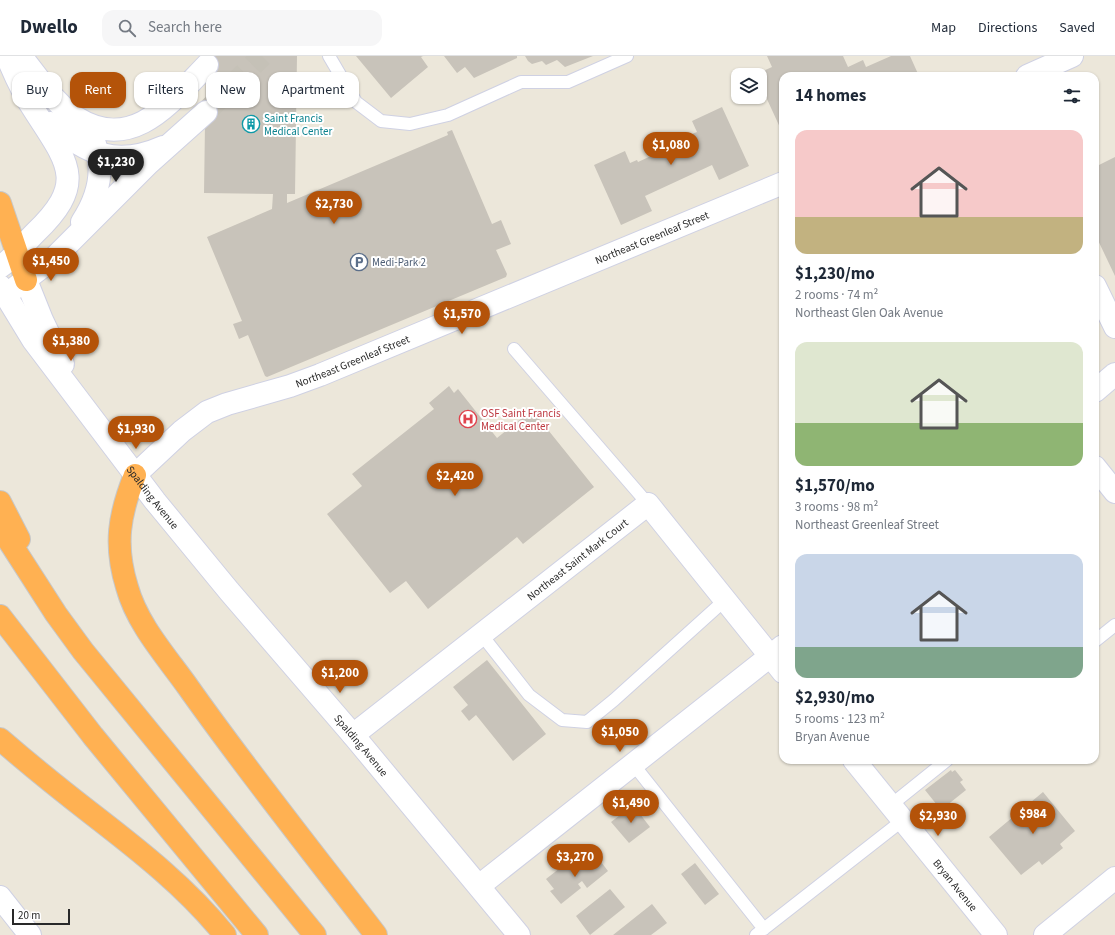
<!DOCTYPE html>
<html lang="en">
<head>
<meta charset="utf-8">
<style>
	body { margin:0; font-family:"Source Sans 3",sans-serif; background:#f6f6f7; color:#1f2937; height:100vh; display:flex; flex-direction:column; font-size:15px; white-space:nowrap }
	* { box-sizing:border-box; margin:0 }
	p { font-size:13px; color:#747a83 }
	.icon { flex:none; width:22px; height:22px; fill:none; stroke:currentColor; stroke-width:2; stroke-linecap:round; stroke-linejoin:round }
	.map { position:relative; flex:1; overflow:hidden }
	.side { position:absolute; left:779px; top:16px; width:320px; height:692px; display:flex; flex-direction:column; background:#fff; border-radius:12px; box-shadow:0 1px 3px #0004 }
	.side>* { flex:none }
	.banner { position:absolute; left:12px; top:16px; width:380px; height:36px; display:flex; gap:8px }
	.buttons { position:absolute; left:731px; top:12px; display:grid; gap:8px }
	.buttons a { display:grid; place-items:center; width:36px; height:36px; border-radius:8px; background:#fff; box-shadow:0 1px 3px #0004; font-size:20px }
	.scale { position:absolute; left:12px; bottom:10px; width:58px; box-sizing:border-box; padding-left:4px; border:2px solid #292929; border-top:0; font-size:11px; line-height:14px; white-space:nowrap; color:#292929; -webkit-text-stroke:3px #fff; paint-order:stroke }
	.price { position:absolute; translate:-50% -34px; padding:0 9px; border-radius:14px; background:#b45309; color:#fff; font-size:13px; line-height:26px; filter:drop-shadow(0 1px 2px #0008) }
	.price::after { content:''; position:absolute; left:50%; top:24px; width:12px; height:9px; margin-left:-6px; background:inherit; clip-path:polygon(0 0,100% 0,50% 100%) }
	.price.current { background:#222; color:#fff }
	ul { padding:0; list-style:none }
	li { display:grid; align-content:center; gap:8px; height:212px; padding:0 16px }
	li span { display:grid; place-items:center; height:124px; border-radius:12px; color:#555 }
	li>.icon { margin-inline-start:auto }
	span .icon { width:72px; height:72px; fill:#fffc; stroke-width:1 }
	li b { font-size:17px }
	h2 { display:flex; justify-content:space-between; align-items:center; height:48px; padding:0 16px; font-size:17px }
	.pill { padding:0 14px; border-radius:12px; background:#fff; box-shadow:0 1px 3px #0004; font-size:14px; line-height:36px }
	.pill.current { background:#b45309; color:#fff }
	header { display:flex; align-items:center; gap:24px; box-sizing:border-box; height:56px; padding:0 20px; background:#fff; border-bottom:1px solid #e0e1e3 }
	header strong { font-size:19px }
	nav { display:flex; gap:22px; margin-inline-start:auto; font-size:14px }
	.search { width:280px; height:36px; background:#f6f6f7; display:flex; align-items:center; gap:10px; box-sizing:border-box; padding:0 14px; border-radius:12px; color:#747a83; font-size:15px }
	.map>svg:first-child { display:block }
</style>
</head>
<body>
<header>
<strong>Dwello</strong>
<div class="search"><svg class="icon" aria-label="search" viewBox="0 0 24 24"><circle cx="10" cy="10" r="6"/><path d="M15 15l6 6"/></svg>Search here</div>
<nav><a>Map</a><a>Directions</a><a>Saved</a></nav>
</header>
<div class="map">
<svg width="1115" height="879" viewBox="0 0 1115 879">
	<rect width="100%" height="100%" fill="#ece7da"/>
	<!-- building -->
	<path fill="#c8c3ba" d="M206 0H297L295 138H287V147L448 79 447 76 452 74 492 168 501 164 511 188 496 194 507 218 506 221 267 321 265 320 248 279 239 283 233 268 242 265 207 181 272 153 273 138 204 137Z
		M356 0H423L421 1 428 11 391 42Z
		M444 0H517V2L474 22 465 11 457 17Z
		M525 0H593L565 11 557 4 546 9 542 5 532 8 528 5Z
		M767 0H843L848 11 863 4 866 11 891 0H910L919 20H783V78L760 28V19L756 18 772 11Z
		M722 51 749 110 719 124 712 109 645 140 652 155 621 169 594 109 625 95 630 107 637 104 638 106 690 82 689 79 697 76 692 65Z
		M1115 101V220L1095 178V111Z
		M449 330 454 337 458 333 497 382 532 354 594 431 523 488 517 481 428 553 406 525 390 537 327 458 362 430 352 418 434 353 429 347Z
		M487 604 546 678 513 705 476 659 469 665 461 655 468 649 453 631Z
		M951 714 952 716 955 714 963 724 960 726 966 734 941 754 925 734Z
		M1043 736 1075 775 1060 788 1063 792 1042 809 1039 805 1021 819 989 781Z
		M633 749 650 771 629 787 611 766Z
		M586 802 590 807 598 802 608 815 587 832 582 825 578 828 581 832 561 848 550 835 554 833 546 823 569 805 575 803 579 808Z
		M695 807 719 838 705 849 681 818Z
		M610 833 625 851 590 879 576 860Z
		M652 848 667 867 651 879H613Z"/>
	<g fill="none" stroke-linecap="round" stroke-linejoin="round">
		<!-- secondary-tunnel -->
		<path stroke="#c5c1b7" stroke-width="22" stroke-dasharray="22 11" stroke-linecap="butt" d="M206 56 262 0"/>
		<defs>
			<path id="lane" d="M329 0 356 46 381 65 410 68 448 59 521 26H568L627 0
				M514 293 648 448
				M481 578 529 639 562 664 587 666 614 644 725 544
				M1095 585 1115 569
				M633 708 764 873
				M891 749 947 704
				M756 879 903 764"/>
			<g id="street">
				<path d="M1027 20 1072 0"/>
				<path d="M1095 230 1115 271"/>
				<path d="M1095 335 1115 318"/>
				<path d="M1095 411 1115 436"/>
				<path id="s1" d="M135 419 182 375 207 356 227 348 290 330 320 319 783 127"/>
				<path id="s2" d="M353 679 648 448 783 616"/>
				<path id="s3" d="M854 704 996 879"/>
				<path d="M479 830 783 590"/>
				<path d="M1045 879 1115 822"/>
			</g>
			<g id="secondary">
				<path d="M21 0 51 39 92 81C106 110 99 140 82 166"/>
				<path d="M77 62C133 97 171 46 207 9"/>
				<path d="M51 67C86 99 118 111 163 91"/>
				<path d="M0 211C14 202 23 189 35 177 86 128 70 109 36 57 24 39 15 20 7 0"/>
				<path d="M26 224 42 264 63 308"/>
				<path id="s4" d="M0 230 33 284 155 445 229 535 353 679 519 879"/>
				<path d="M11 235 55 201 149 107 206 56"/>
				<path d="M0 841 30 879"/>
			</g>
			<path id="highway" d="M0 147 26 224
				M135 419C119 459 114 489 127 531 137 568 166 600 188 631 248 716 313 797 376 879
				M0 446 19 483
				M0 471 56 558 83 595 315 879
				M0 560 93 680 257 879
				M0 683C30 709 61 734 92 758 140 795 187 832 225 879"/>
		</defs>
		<!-- lane casing -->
		<use href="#lane" stroke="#cfd1e3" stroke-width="14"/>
		<!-- street casing -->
		<use href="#street" stroke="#cfd1e3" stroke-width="24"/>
		<!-- secondary casing -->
		<use href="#secondary" stroke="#cfd1e3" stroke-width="24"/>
		<!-- highway casing -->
		<use href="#highway" stroke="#c7c7c7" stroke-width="24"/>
		<!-- lane -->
		<use href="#lane" stroke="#fff" stroke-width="12"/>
		<!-- street -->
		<use href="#street" stroke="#fff" stroke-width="22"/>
		<!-- secondary -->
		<use href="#secondary" stroke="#fff" stroke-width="22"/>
		<!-- highway -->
		<use href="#highway" stroke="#ffb152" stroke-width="22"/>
	</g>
	<!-- icons -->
	<defs>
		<symbol id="building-ring" viewBox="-11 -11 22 22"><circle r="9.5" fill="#fff" stroke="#0f9aa8" stroke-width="1.5"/><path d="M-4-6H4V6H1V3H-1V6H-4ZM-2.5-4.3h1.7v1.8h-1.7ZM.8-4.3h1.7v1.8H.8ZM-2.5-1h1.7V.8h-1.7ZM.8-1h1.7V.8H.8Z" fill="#0f9aa8"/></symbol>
		<symbol id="parking-ring" viewBox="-11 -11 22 22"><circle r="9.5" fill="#fff" stroke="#5c6f8a" stroke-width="1.5"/><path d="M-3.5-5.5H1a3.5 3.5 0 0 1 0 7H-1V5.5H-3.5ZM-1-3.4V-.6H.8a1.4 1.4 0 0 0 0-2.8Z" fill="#5c6f8a"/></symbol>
		<symbol id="hospital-ring" viewBox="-11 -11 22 22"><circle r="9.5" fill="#fff" stroke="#e0444e" stroke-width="1.5"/><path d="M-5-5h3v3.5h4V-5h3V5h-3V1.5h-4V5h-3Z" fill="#e0444e"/></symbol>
	</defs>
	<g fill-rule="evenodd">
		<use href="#building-ring" x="241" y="58" width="20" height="20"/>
		<use href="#parking-ring" x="349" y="196" width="20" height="20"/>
		<use href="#hospital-ring" x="458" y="353" width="20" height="20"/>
	</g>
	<g text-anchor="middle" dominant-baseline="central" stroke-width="4" stroke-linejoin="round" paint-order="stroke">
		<!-- culture labels -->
		<g font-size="11" fill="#0d838f" stroke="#fff" text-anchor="start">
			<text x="264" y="62">Saint Francis<tspan x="264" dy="13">Medical Center</tspan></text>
		</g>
		<!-- street labels -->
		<g font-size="11" fill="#292929" stroke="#fff">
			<text stroke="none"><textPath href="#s1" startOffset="574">Northeast Greenleaf Street</textPath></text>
			<text stroke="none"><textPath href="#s1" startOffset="250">Northeast Greenleaf Street</textPath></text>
			<text stroke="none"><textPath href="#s4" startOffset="261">Spalding Avenue</textPath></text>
			<text stroke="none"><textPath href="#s2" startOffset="285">Northeast Saint Mark Court</textPath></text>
			<text stroke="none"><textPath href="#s4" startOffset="585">Spalding Avenue</textPath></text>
			<text stroke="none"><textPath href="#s3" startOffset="161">Bryan Avenue</textPath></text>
		</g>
		<!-- service labels -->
		<g font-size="11" fill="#4e5e75" stroke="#fff" text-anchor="start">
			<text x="372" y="206">Medi-Park 2</text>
		</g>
		<!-- health labels -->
		<g font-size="11" fill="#be3a42" stroke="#fff" text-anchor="start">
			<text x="481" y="357">OSF Saint Francis<tspan x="481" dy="13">Medical Center</tspan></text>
		</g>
	</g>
</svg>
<div class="buttons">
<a><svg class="icon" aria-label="layers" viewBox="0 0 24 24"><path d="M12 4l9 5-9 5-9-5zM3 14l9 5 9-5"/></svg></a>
</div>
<div class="scale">20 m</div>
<b class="price" style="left:671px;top:110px">$1,080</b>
<b class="price current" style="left:116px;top:127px">$1,230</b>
<b class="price" style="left:334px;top:169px">$2,730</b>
<b class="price" style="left:51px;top:226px">$1,450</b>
<b class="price" style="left:462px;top:279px">$1,570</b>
<b class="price" style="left:71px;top:306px">$1,380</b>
<b class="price" style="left:136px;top:394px">$1,930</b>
<b class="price" style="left:455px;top:441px">$2,420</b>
<b class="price" style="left:340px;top:638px">$1,200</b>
<b class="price" style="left:620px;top:697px">$1,050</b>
<b class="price" style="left:631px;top:768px">$1,490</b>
<b class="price" style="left:1033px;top:779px">$984</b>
<b class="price" style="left:938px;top:781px">$2,930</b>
<b class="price" style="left:575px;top:822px">$3,270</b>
<div class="banner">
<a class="pill">Buy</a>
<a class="pill current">Rent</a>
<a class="pill">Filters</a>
<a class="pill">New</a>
<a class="pill">Apartment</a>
</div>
<section class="side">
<h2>14 homes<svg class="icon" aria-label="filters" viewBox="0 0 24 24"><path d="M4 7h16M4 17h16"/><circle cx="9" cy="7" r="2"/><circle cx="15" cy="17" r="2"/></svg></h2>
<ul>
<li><span style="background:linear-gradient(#f6c9c9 70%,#c2b280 0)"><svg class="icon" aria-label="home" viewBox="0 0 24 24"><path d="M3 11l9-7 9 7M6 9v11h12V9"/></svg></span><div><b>$1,230/mo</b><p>2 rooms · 74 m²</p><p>Northeast Glen Oak Avenue</p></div></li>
<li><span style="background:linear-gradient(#dfe7d0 65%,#8fb573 0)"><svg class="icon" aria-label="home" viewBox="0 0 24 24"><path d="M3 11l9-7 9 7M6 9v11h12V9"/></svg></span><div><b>$1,570/mo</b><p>3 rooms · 98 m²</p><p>Northeast Greenleaf Street</p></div></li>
<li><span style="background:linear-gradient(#c9d6e8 75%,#7fa58c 0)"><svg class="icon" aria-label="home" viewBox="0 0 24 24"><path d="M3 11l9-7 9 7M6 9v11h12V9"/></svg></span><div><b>$2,930/mo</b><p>5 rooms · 123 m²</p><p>Bryan Avenue</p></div></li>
</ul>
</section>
</div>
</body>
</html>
